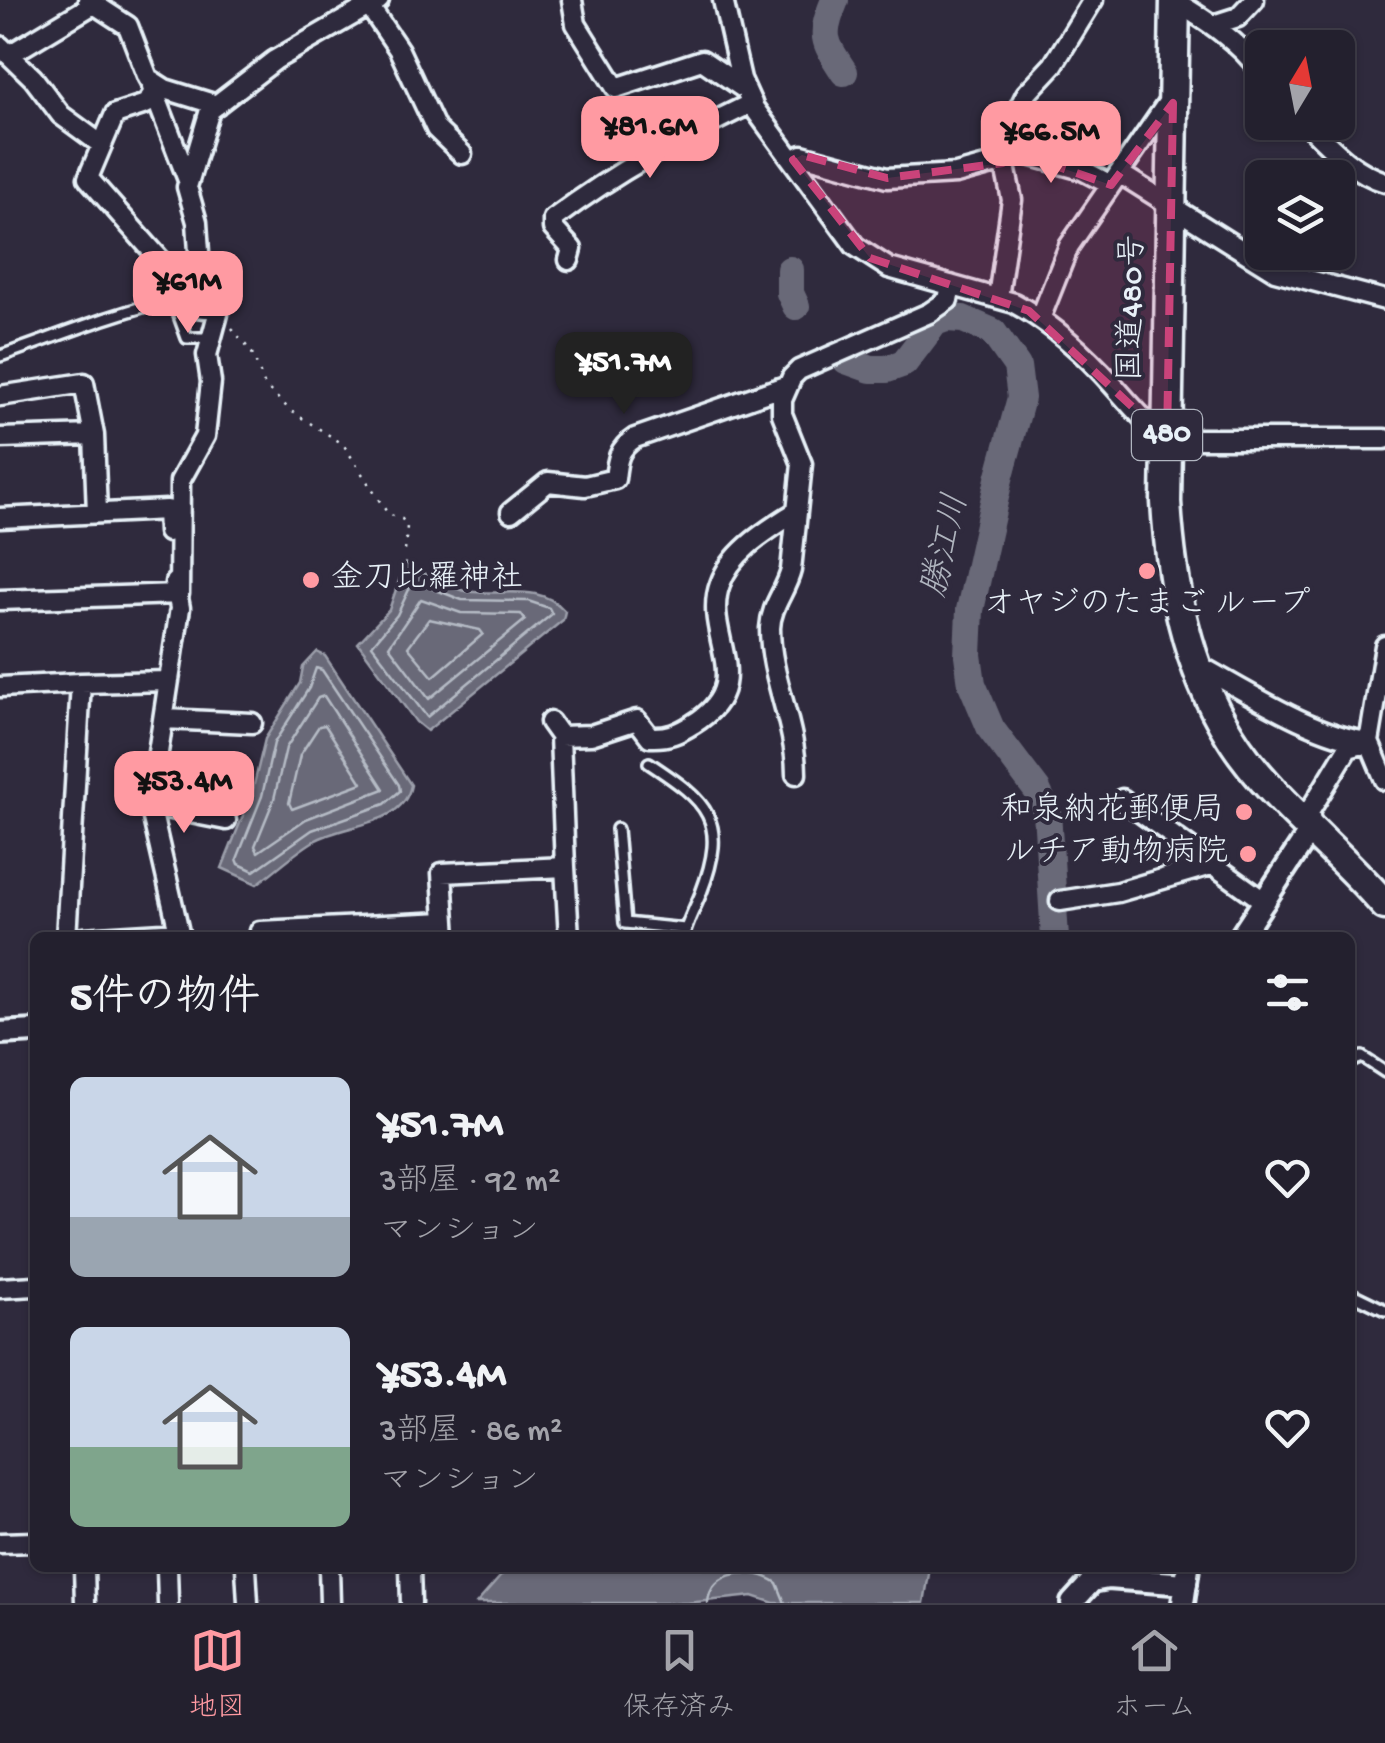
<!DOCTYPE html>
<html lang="ja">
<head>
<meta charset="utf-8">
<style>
	body { margin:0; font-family:"Gochi Hand","Klee One",sans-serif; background:#2f2d3a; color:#f1f3f6; height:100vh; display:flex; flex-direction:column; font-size:38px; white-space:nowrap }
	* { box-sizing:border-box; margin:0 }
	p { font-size:32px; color:#a3a3aa }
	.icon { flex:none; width:55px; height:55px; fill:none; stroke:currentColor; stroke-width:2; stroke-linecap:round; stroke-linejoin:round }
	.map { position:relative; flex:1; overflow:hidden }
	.drawer { position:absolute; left:30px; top:932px; width:1325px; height:640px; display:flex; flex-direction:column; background:#23202e; border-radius:15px; box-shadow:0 2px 8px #0004,0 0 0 2px #403e4a }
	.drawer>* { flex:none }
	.needle { width:65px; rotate:10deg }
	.fabs { position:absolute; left:1245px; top:30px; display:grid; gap:20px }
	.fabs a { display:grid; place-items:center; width:110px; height:110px; border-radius:15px; background:#23202e; box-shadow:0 2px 8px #0004,0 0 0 2px #403e4a; font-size:50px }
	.price { position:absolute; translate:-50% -85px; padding:0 22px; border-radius:20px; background:#ff9aa2; color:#111; font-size:32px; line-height:65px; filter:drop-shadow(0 2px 5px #0008) }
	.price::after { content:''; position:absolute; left:50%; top:60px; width:30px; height:22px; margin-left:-15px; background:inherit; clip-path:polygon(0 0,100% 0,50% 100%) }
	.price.current { background:#222; color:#fff }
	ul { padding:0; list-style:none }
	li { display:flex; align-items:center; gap:30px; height:250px; padding:0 40px }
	li span { display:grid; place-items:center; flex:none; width:280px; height:200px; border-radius:15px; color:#555 }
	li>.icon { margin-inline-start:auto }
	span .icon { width:120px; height:120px; fill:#fffc; stroke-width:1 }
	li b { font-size:42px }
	h2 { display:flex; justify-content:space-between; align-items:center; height:120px; padding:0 40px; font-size:42px }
	.menu { display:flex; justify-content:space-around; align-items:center; height:140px; border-top:2px solid #403e4a; background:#23202e; font-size:28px; color:#a3a3aa }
	.menu a { display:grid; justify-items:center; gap:5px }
	.menu .current { color:#ff9aa2 }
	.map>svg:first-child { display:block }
</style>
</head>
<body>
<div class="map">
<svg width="1385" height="1603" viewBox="0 0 1385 1603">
	<rect width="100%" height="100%" fill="#2f2a3d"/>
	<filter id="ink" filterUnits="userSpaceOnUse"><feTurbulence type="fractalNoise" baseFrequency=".01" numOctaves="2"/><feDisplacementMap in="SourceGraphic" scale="20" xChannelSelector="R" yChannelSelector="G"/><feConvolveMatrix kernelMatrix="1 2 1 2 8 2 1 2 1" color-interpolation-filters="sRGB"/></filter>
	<g filter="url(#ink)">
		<!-- water -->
		<path fill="#696978" stroke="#9c9fab" stroke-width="2.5" d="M405 563C423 573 441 584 461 590 498 599 537 580 565 611L563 620 427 731 416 722 358 643 389 610Z
			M317 652 325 656 411 785C403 827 345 823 314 841 294 853 276 870 257 884L222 868 252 793 265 739 300 683 303 667Z
			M508 1568H930L924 1603H774L753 1596 687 1603H477Z"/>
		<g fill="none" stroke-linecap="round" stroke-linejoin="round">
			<!-- shore -->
			<path stroke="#b5bbc5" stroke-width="2.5" d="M413 581 462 600 528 601 549 608 552 614 427 717 372 645 397 615Z
				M421 599 461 613 521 614 525 620 429 699 389 646Z
				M429 619 480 630 483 634 433 677 408 647Z
				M316 668 322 670 399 785 400 791 385 804 312 830 254 871 239 864 237 859 262 796 274 743 309 688Z
				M324 696 384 789 306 819 258 852 255 846 274 799 286 748 318 698Z
				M325 725 362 783 292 809 289 803 300 755 319 726Z
				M708 1603C710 1569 754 1567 777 1583L785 1603"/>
			<!-- river -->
			<path stroke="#696978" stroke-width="28" d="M835 0C820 36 823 40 844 72
				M790 270V293L796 306
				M846 360 871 369H887L904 363 935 322 946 318 963 319 993 332 1017 366 1021 398 999 479 970 610 968 655 972 684 991 729 1037 790 1047 812 1055 938"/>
			<defs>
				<path id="service" d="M0 356C58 336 114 313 173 299L187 338H206L208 334
					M649 763C708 802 729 820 701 893 695 908 687 922 683 938
					M617 829 625 923 685 929
					M1350 1062 1362 1057 1385 1072
					M1350 1293 1385 1310"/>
				<path id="minor" d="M88 0 128 26 148 78 165 89 217 105
					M572 0 576 24 616 88 702 60 746 90
					M723 0 741 79 754 108 855 246 889 268 1014 303C1046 320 1076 346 1101 372 1123 395 1141 420 1167 439H1385
					M1173 0C1206 20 1239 41 1262 73
					M369 6 399 50 436 129 462 154
					M1213 25 1238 17 1254 0
					M0 46 33 78 61 115 102 145
					M9 55 92 5
					M152 87 188 180
					M154 92 146 104 115 114 88 178 172 273 185 306 206 308
					M1305 122C1330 146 1352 172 1385 182
					M1007 149 1082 170 1111 185
					M793 160 802 155 887 178 956 174 1004 161
					M1119 173 1275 271 1385 300
					M569 260 572 249 553 228V219C620 169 677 139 752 103
					M998 298 1012 200 1004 161 1018 110 1026 94 1053 65 1093 0
					M1040 319 1069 246 1166 105 1173 103
					M0 396 84 383 94 435
					M0 438 94 435 97 513
					M511 512 548 482 585 486 615 479C617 460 618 449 635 438L788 385
					M0 518 167 510 168 532
					M0 600 179 594 180 481 205 436 211 382 207 355 218 314 200 267 197 222 187 187 210 110 275 60 379 0
					M1385 646 1369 742 1385 780
					M1196 664C1244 690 1316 737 1369 742
					M81 683 169 681
					M0 687 81 683 66 938
					M164 719 252 723
					M550 722 560 736 565 867
					M560 736 591 735 637 720 650 737C668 738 679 733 693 724 760 683 701 635 720 584 732 550 768 530 797 511
					M796 774C796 724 770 678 770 628 771 605 786 591 791 570L802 464 782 414V400L792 377 799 370 929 313 948 300 951 285
					M1122 799 1265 902
					M150 805 226 820
					M1312 828 1309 812 1348 748 1366 743
					M1060 901 1118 892 1214 864
					M83 938 179 932 150 805 180 608 175 582
					M260 938V931L445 922
					M446 938 442 873 565 867 569 938
					M0 1288 35 1286
					M0 1543 35 1542
					M84 1568 85 1603
					M167 1568 168 1603
					M246 1568 248 1603
					M329 1568 330 1603
					M410 1568 411 1603"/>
				<path id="tertiary" d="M1240 938 1312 828
					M0 1033 35 1031
					M1072 1603 1092 1581 1108 1578 1186 1584
					M1183 1603 1188 1568"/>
				<path id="trunk" d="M1175 0 1166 502C1171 583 1186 666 1230 736 1266 795 1339 851 1385 905"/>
			</defs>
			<!-- service casing -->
			<use href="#service" stroke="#e8f1f8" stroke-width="16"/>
			<!-- minor casing -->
			<use href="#minor" stroke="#e8f1f8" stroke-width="25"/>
			<!-- tertiary casing -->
			<use href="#tertiary" stroke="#e8f1f8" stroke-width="28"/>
			<!-- trunk casing -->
			<use href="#trunk" stroke="#e8f1f8" stroke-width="35"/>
			<!-- path -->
			<path stroke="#e8f1f8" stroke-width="2.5" stroke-dasharray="2.5 8" stroke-linecap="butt" d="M232 328 252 353 265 386 291 411 343 444 388 514 402 519 407 526 405 552"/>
			<!-- service -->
			<use href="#service" stroke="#2f2a3d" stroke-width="9"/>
			<!-- minor -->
			<use href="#minor" stroke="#2f2a3d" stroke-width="18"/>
			<!-- tertiary -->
			<use href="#tertiary" stroke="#2f2a3d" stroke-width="20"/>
			<!-- trunk -->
			<use href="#trunk" stroke="#2f2a3d" stroke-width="28"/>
		</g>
	</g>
	<!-- marked area -->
	<path fill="#ca437a" fill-opacity="0.2" stroke="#ca437a" stroke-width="8" stroke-dasharray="20 12" stroke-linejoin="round" d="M1173 103 1167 439 1029 311 870 258 793 160 802 155 887 178 1003 163 1007 149 1111 185Z"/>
	<!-- markers -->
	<g fill="#ff9aa2" stroke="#2f2a3d" stroke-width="4">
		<circle cx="1147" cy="571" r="10"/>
		<circle cx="311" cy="580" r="10"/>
		<circle cx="1244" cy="812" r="10"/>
		<circle cx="1248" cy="854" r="10"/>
	</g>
	<g text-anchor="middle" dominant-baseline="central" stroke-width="8" stroke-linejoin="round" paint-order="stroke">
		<!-- shield labels -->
		<rect fill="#2f2a3d" stroke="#b0b5c0" stroke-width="2.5" x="1132" y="410" width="70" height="50" rx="8"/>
		<g font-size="30" font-weight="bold" fill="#e8f1f8">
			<text x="1167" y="435">480</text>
		</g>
		<!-- street labels -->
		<g font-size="32" fill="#e8f1f8" stroke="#2f2a3d">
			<text transform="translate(1134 308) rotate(-89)">国道480号</text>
		</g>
		<!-- poi labels -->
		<g font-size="32" fill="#e8f1f8" stroke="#2f2a3d" text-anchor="end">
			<text x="331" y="580" text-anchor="start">金刀比羅神社</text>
			<text x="1147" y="606" text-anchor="middle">オヤジのたまご ループ</text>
			<text x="1224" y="812">和泉納花郵便局</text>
			<text x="1228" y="854">ルチア動物病院</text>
		</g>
		<!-- water labels -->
		<g font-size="35" font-style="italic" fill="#afb4be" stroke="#2f2a3d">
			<text transform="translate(948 546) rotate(-77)">勝江川</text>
		</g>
	</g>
</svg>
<div class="fabs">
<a><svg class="needle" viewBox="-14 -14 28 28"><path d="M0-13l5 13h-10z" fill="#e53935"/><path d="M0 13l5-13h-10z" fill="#a3a3aa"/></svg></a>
<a><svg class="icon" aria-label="layers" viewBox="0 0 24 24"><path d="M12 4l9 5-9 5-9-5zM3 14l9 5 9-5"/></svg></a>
</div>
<b class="price" style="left:650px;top:181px">¥81.6M</b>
<b class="price" style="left:1051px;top:186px">¥66.5M</b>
<b class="price" style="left:188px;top:336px">¥61M</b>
<b class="price current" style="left:624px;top:417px">¥51.7M</b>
<b class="price" style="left:184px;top:836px">¥53.4M</b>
<section class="drawer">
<h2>5件の物件<svg class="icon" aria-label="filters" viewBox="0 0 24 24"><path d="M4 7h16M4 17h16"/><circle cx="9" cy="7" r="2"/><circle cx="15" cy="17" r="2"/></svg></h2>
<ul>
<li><span style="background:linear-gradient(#c9d6e8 70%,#9aa5b1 0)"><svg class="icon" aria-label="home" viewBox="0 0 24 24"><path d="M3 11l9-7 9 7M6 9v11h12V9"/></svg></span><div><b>¥51.7M</b><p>3部屋 · 92 m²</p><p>マンション</p></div><svg class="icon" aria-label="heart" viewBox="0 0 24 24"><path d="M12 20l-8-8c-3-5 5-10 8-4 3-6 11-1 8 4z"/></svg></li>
<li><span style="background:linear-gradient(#c9d6e8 60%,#7fa58c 0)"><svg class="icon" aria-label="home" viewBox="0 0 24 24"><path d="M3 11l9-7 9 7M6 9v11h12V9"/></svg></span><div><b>¥53.4M</b><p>3部屋 · 86 m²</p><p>マンション</p></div><svg class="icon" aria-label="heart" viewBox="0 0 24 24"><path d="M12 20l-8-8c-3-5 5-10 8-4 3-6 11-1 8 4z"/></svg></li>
</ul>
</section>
</div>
<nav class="menu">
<a class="current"><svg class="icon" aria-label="map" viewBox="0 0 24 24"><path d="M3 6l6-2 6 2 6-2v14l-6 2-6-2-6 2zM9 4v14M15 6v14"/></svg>地図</a>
<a><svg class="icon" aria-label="saved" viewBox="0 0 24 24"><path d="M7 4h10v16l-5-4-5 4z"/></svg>保存済み</a>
<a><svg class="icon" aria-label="home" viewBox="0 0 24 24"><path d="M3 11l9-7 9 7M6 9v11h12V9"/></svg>ホーム</a>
</nav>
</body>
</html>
